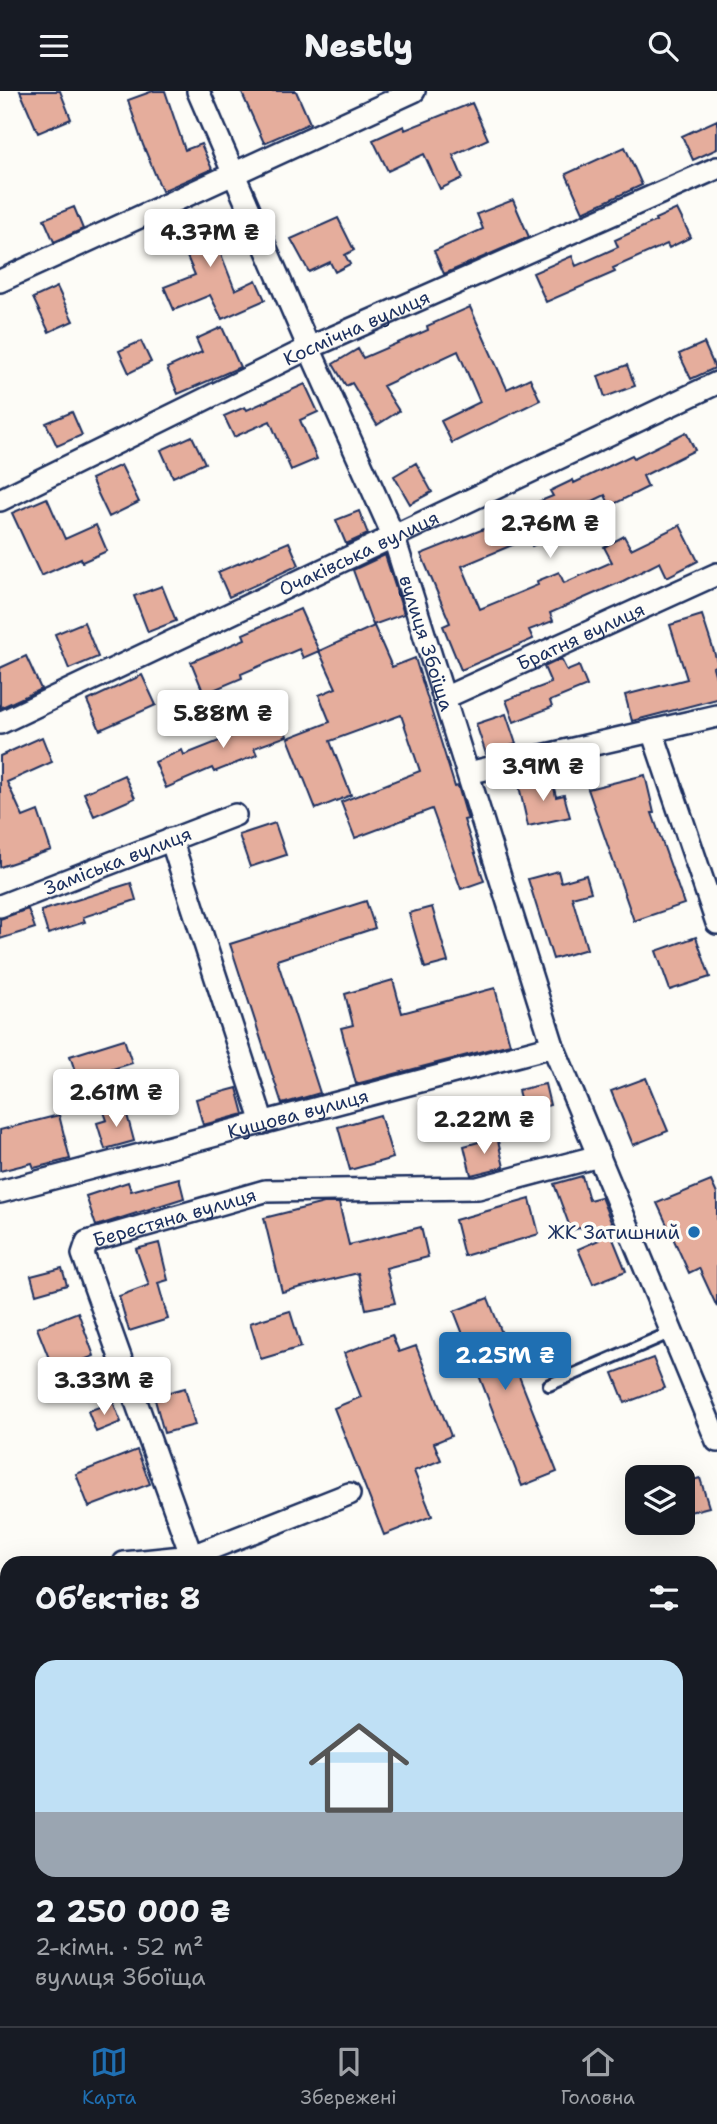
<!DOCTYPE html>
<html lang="uk">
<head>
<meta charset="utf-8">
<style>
	body { margin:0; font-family:"Shantell Sans",sans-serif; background:#20242c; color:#f1f3f6; height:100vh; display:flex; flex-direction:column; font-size:26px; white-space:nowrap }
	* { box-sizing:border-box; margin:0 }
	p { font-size:23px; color:#9ea1a6 }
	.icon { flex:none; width:38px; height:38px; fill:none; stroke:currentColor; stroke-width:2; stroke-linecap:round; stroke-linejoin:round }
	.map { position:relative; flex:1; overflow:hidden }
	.side { position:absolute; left:0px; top:1465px; width:718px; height:471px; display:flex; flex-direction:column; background:#171b24; border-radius:21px 21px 0 0; box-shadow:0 7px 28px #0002 }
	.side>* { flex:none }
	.controls { position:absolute; left:625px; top:1374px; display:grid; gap:14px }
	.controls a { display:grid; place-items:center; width:70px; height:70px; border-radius:14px; background:#171b24; box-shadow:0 7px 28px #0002; font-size:35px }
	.price { position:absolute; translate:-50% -60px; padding:0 16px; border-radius:7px; background:#fff; color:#222; font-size:23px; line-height:46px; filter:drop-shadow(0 2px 4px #0008) }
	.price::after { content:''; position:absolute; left:50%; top:42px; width:21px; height:16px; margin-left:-10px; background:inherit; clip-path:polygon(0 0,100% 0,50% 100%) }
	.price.active { background:#1f6fb2; color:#fff }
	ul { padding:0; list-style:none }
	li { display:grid; align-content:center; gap:14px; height:371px; padding:0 35px }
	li+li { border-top:2px solid #363941 }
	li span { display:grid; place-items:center; height:217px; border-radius:21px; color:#555 }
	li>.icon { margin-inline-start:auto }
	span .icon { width:126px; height:126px; fill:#fffc; stroke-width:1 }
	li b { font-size:30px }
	h2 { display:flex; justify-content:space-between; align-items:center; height:84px; padding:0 35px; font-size:30px }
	header { display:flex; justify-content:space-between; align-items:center; height:91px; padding:0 35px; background:#171b24; font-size:32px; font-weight:800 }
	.tabs { display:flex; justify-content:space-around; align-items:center; height:98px; border-top:2px solid #363941; background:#171b24; font-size:19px; color:#9ea1a6 }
	.tabs a { display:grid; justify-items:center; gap:4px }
	.tabs .active { color:#1f6fb2 }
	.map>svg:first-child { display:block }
</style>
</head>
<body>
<header><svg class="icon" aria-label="menu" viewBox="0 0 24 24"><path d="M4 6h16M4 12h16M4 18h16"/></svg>Nestly<svg class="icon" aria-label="search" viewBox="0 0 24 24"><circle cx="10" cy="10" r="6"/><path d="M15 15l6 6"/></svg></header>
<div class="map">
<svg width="717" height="1935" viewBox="0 0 717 1935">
	<rect width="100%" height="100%" fill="#fdfcf7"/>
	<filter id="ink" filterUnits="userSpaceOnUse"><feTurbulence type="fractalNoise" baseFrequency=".0143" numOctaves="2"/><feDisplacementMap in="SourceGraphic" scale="14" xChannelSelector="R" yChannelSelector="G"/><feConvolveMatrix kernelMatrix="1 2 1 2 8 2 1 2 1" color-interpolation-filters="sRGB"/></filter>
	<g filter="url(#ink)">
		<!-- building -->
		<path fill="#e5ad9c" stroke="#1b2f5e" stroke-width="2" d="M20 0H60L71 28 38 42Z
			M153 0H165L185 59 201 53 212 78 162 100 143 54 128 9Z
			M241 0H296L310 32 264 52Z
			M472 12 488 48 453 64 463 87 440 98 424 63 388 80 373 49 404 35 405 39Z
			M717 29V58L693 69 682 45Z
			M625 56 642 94 583 121 566 83Z
			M513 109 529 146 444 183 434 160 483 138 477 123Z
			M74 116 83 138 54 151 44 128Z
			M677 118 691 146 669 157 667 153 613 177 615 181 546 211 533 182 572 165 576 175 618 156 615 149 656 130 655 128Z
			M219 119 233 152 219 158 235 199 256 189 265 209 222 228 210 204 174 219 164 196 195 184 175 138Z
			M338 127 354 159 345 164 350 173 335 181 330 171 309 181 291 148Z
			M57 196 73 230 49 241 33 207Z
			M470 216 507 298 530 287 540 309 452 352 441 330 480 311 458 260 383 295 399 320 377 334 352 292 346 295 333 273 358 258 363 267 428 239 427 235Z
			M222 236 240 276 178 303 167 277 202 261 196 248Z
			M141 250 151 271 129 282 119 260Z
			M704 252 715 277 691 288 679 263Z
			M627 274 635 295 605 306 598 285Z
			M305 293 318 321 300 329 317 368 291 379 270 330 234 346 224 325 245 316 247 319Z
			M72 321 82 344 57 355 46 332Z
			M686 341 695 359 643 385 648 396 610 415 605 404 547 432 553 446 532 455 529 447 462 475 480 518 538 494 537 490 559 481 564 492 612 471 604 456 624 445 631 458 680 434 698 470 667 486 660 471 623 490 550 522 553 530 529 539 533 548 461 579 443 535 450 532 421 463 519 424 518 419 553 405 550 400 573 389 574 392 632 364 634 367Z
			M192 345 205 372 173 386 161 359Z
			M416 372 432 401 410 413 394 385Z
			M121 374 139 411 109 426 91 388Z
			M47 407 65 448 96 434 107 460 82 471 81 467 41 485 12 422Z
			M359 420 368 443 346 453 336 429Z
			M289 451 299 474 229 506 218 481Z
			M385 464 404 523 373 534 353 479Z
			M162 495 176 530 148 541 134 505Z
			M300 518 319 560 303 567 299 558 241 583 242 587 204 603 191 571 245 548 243 543Z
			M702 524 717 570V574L713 576 717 590V608L632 630 625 604 687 588 670 534Z
			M84 531 98 566 69 578 55 543Z
			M374 535 392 576 415 567 455 696 458 695 467 726 468 728 464 729 484 790 461 798 432 718 355 747 341 711 420 680 401 624 330 650 351 704 316 718 288 647 330 631 319 604 336 597 319 560Z
			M26 565 41 598 0 617V577Z
			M561 568 567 580 579 575 587 595 550 610 552 616 514 631 506 609 551 592 544 576Z
			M142 584 156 614 100 639 87 610Z
			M277 616 287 645 254 657 257 664 214 681 212 677 166 697 155 671 182 659 184 664 252 637 248 626Z
			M506 623 516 653 486 663 476 633Z
			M42 646 52 671 7 691 23 726 38 720 51 759 0 776V665Z
			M124 684 135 707 94 725 84 702Z
			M645 684 654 722H652L684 813 634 830 588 698Z
			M552 688 556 706 564 704 570 726 528 735 519 695Z
			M275 732 286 764 250 776 239 744Z
			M558 780 561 791 586 784 591 801 572 806 587 858 553 868 528 788Z
			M131 792 136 809 83 826 85 831 48 843 41 820Z
			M366 810 375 837 277 869 320 1002 282 1013 230 853Z
			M432 816 448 871 425 877 409 822Z
			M28 818 35 837 0 848V828Z
			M696 846 710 886 670 899 656 860Z
			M393 889 402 922 495 897 510 953 356 993 341 937 353 934 345 903Z
			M124 948 132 972 78 989 70 965Z
			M646 987 668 1040 633 1054 611 1000Z
			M545 993 550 1014 531 1019 538 1018 541 1033 511 1043 506 1024 523 1021 518 999Z
			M237 997 244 1023 203 1034 196 1008Z
			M125 1016 134 1050 105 1058 97 1032 107 1029 104 1021Z
			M59 1024 70 1068 34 1077 32 1072 0 1080V1039Z
			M380 1024 393 1067 350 1079 338 1036Z
			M497 1046 504 1076 471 1084 464 1055Z
			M582 1085 589 1109 601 1106 617 1146 613 1148 626 1180 593 1193 578 1158 599 1149 594 1134 571 1139 554 1093Z
			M179 1087 184 1107 96 1135 86 1105 128 1091 131 1100Z
			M711 1090 717 1103V1216L699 1177 689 1182 657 1112Z
			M530 1108 539 1143 464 1165 455 1129Z
			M324 1112H339L349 1154 421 1136 428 1166 386 1177 395 1212 366 1218 358 1182 282 1201 264 1127Z
			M159 1152 168 1189 158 1192 168 1228 129 1240 119 1205 149 1194 136 1158Z
			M62 1177 67 1194 36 1203 31 1185Z
			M488 1207 557 1381 522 1395 454 1220Z
			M290 1220 301 1256 261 1268 250 1232Z
			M78 1221 94 1265 54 1280 37 1237Z
			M392 1244 399 1261 416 1255 451 1345 434 1352 441 1369 414 1380 432 1425 384 1444 334 1317 361 1306 344 1262Z
			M653 1267 665 1297 625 1312 613 1282Z
			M185 1297 195 1334 164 1342 154 1305Z
			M113 1311 121 1331 96 1341 88 1320Z
			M137 1359 150 1393 89 1416 76 1383Z
			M700 1387 709 1416 682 1423V1392Z"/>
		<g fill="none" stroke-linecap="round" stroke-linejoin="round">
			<defs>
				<path id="service" d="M549 1294 672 1241"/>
				<g id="minor">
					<path id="s1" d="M198 0 309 257 393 444 553 955 717 1350"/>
					<path d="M0 190 414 0"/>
					<path id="s2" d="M0 409 309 257 717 77"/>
					<path id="s3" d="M444 607 717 483"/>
					<path id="s4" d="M0 632 717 292"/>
					<path d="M652 640 717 832"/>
					<path d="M468 682 717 625"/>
					<path d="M171 748 263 1032"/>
					<path id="s5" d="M0 815 235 724"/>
					<path id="s6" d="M0 1101 553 955"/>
					<path d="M124 1472 192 1465 349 1403"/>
					<path id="s7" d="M194 1472 83 1163 87 1151 265 1100 478 1097 599 1065"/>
					<path d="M0 1504 7 1501"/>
					<path d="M710 1555 717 1553"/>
				</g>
				<path id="tertiary" d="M0 1745 7 1742"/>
				<path id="secondary" d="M0 1624 7 1637
					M144 1928 146 1935"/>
			</defs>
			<!-- service casing -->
			<use href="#service" stroke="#1b2f5e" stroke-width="16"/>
			<!-- minor casing -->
			<use href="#minor" stroke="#1b2f5e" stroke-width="26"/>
			<!-- tertiary casing -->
			<use href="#tertiary" stroke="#1b2f5e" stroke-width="30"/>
			<!-- secondary casing -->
			<use href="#secondary" stroke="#1b2f5e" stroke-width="33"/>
			<!-- path -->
			<path stroke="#1b2f5e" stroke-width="3.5" stroke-dasharray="5 5" stroke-linecap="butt" d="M0 1576 7 1589
				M710 1583 717 1581
				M0 1667 7 1680
				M0 1697 7 1693
				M0 1807 7 1804
				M92 1928 96 1935
				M184 1935 185 1928"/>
			<!-- service -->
			<use href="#service" stroke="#fdfcf7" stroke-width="10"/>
			<!-- minor -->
			<use href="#minor" stroke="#fdfcf7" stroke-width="21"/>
			<!-- tertiary -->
			<use href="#tertiary" stroke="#fdfcf7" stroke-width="24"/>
			<!-- secondary -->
			<use href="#secondary" stroke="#fdfcf7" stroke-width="28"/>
			<!-- tram -->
			<path stroke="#1b2f5e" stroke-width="2" d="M140 1928 143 1935
				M179 1935 180 1928"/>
		</g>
	</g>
	<!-- markers -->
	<circle fill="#1f6fb2" stroke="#fdfcf7" stroke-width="2.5" cx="694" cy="1141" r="7"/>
	<g text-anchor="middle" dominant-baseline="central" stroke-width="7" stroke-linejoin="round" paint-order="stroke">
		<!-- street labels -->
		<g font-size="19" fill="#1b2f5e" stroke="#fdfcf7">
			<text stroke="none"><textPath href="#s2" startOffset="396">Космічна вулиця</textPath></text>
			<text stroke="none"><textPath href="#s4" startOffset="397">Очаківська вулиця</textPath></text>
			<text stroke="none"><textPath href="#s3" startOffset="150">Братня вулиця</textPath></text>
			<text stroke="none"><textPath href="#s1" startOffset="598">вулиця Збоїща</textPath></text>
			<text stroke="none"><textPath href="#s5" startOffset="126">Заміська вулиця</textPath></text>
			<text stroke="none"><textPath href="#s6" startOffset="308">Кущова вулиця</textPath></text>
			<text stroke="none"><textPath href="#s7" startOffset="432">Берестяна вулиця</textPath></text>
		</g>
		<!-- poi labels -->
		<g font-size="19" fill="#1b2f5e" stroke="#fdfcf7" text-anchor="end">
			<text x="680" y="1141">ЖК Затишний</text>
		</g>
	</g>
</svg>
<div class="controls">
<a><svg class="icon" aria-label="layers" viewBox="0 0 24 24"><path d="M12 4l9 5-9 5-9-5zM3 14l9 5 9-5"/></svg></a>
</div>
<b class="price" style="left:210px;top:178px">4.37M ₴</b>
<b class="price" style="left:550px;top:469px">2.76M ₴</b>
<b class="price" style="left:223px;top:659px">5.88M ₴</b>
<b class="price" style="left:543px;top:712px">3.9M ₴</b>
<b class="price" style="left:116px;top:1038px">2.61M ₴</b>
<b class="price" style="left:484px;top:1065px">2.22M ₴</b>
<b class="price active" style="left:505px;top:1301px">2.25M ₴</b>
<b class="price" style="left:104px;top:1326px">3.33M ₴</b>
<section class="side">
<h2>Об’єктів: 8<svg class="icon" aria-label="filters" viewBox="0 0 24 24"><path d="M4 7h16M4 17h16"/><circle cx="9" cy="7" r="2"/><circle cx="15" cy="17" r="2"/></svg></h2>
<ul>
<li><span style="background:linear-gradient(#bfe0f5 70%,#9aa5b1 0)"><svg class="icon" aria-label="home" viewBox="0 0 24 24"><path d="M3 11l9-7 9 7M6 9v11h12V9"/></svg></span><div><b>2 250 000 ₴</b><p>2-кімн. · 52 m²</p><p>вулиця Збоїща</p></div></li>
</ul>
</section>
</div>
<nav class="tabs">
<a class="active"><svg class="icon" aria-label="map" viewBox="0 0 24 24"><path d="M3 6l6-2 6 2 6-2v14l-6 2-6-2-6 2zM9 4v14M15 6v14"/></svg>Карта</a>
<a><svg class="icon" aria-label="saved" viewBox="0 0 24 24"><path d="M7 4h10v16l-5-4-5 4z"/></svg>Збережені</a>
<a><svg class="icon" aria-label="home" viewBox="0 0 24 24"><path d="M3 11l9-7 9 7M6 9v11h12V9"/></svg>Головна</a>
</nav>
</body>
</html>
